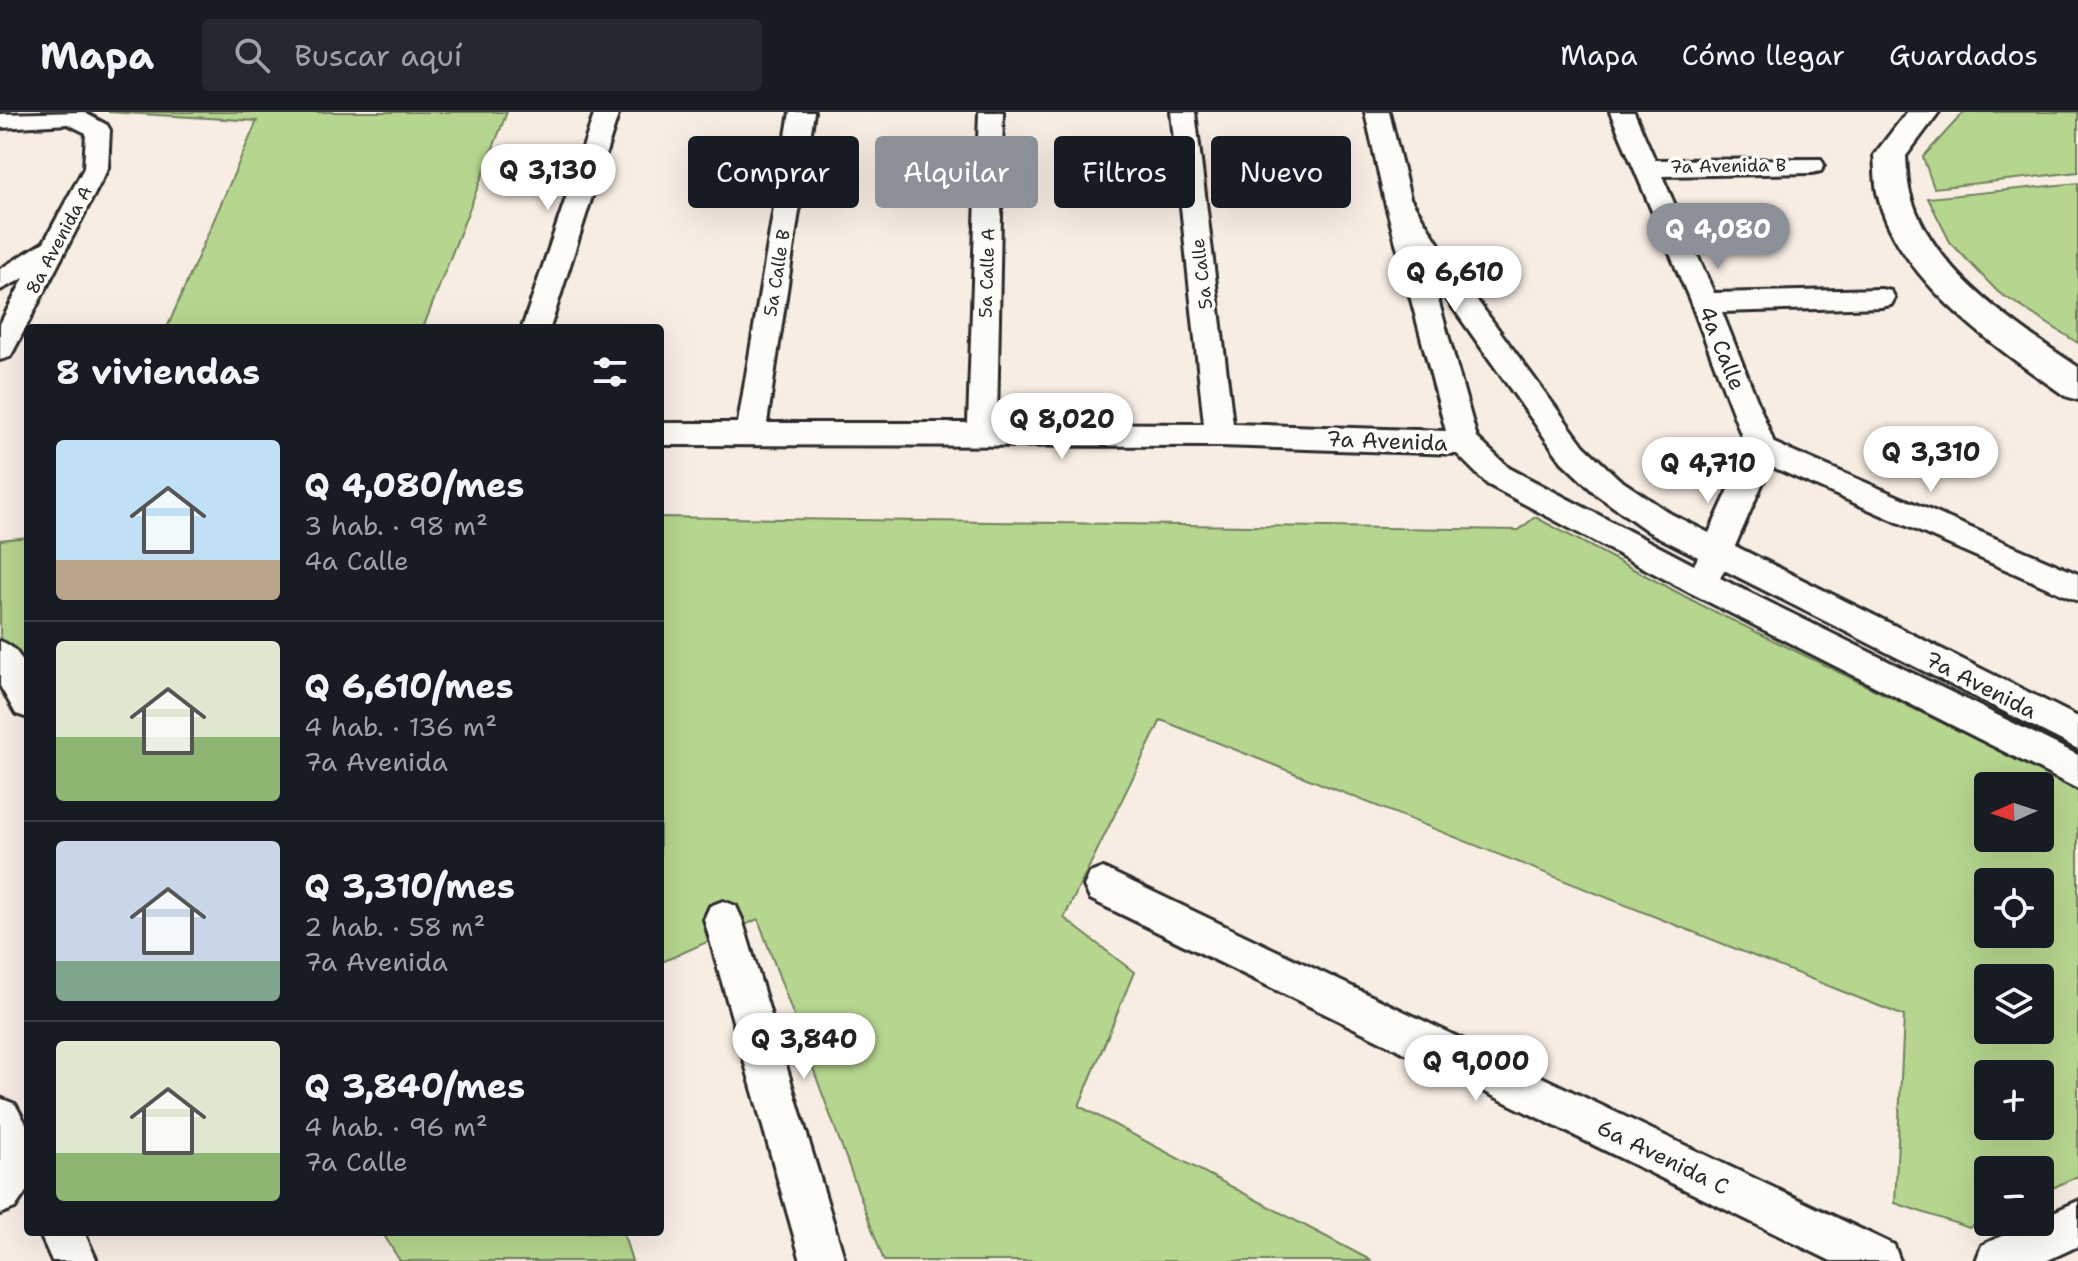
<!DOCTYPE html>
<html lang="es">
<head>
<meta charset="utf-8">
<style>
	body { margin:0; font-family:"Shantell Sans",sans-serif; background:#242831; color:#f1f3f6; height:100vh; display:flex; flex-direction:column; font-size:30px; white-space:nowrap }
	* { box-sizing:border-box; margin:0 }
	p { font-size:26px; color:#9ea1a6 }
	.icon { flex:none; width:44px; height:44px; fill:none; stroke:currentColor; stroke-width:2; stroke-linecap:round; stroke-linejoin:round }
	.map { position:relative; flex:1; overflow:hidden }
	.sheet { position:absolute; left:24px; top:212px; width:640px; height:912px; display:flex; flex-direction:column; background:#171b24; border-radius:8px; box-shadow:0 8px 32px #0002 }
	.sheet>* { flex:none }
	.guide { position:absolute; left:688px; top:24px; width:760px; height:72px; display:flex; gap:16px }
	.needle { width:52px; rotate:267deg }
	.controls { position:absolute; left:1974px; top:660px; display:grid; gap:16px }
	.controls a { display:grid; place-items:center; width:80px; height:80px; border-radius:8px; background:#171b24; box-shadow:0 8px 32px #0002; font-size:40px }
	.price { position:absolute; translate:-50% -68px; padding:0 18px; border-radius:28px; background:#fff; color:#222; font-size:26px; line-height:52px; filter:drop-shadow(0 2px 4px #0008) }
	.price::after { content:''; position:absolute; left:50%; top:48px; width:24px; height:18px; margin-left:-12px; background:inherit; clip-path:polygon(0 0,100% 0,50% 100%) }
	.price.current { background:#8c9099; color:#fff }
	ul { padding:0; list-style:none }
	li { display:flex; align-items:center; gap:24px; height:200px; padding:0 32px }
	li+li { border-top:2px solid #363941 }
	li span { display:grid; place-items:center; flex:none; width:224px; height:160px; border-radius:8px; color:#555 }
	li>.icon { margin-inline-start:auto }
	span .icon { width:96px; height:96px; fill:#fffc; stroke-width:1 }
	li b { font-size:34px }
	h2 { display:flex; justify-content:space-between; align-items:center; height:96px; padding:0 32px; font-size:34px }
	.tag { padding:0 28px; border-radius:8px; background:#171b24; box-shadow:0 8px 32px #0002; font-size:28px; line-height:72px }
	.tag.current { background:#8c9099; color:#fff }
	header { display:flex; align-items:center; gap:48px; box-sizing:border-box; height:112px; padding:0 40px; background:#171b24; border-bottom:2px solid #363941 }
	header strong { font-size:38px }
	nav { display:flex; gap:44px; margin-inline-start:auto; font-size:28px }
	.search { width:560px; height:72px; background:#242831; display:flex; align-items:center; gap:20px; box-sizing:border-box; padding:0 28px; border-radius:8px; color:#9ea1a6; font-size:30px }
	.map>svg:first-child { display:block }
</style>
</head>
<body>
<header>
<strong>Mapa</strong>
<div class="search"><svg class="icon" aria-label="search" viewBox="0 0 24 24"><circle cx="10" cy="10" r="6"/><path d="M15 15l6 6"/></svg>Buscar aquí</div>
<nav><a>Mapa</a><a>Cómo llegar</a><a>Guardados</a></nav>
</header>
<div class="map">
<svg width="2078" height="1149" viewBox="0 0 2078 1149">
	<rect width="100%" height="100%" fill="#f8ede3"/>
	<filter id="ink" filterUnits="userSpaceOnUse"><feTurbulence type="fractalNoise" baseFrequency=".0125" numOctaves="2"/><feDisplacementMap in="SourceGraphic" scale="16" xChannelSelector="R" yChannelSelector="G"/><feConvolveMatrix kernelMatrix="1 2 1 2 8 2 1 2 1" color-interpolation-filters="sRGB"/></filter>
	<g filter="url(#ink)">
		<!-- green -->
		<path fill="#b6d68f" stroke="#70805d" stroke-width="2" fill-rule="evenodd" d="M108 0H507L423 216H167L257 9Z
			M1964 0H2078V60L1934 76 1923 45Z
			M2078 71V231L1998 180 1950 130 1928 86Z
			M660 405 1519 418 1535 405 1705 495 2078 677V1064L2040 1082V1058H1988V1107L1969 1116 1895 1091 1904 904 1161 608 1064 806 1134 860 1079 994 1372 1149H884L758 807 660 851ZM1988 674H2040V726H1988ZM1988 770H2040V822H1988ZM1988 866H2040V918H1988ZM1988 962H2040V1014H1988Z
			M28 425V569L0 525V428Z
			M382 1120H623L632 1149H400Z"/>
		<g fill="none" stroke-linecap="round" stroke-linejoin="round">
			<defs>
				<path id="minor" d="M83 0 107 13 110 18 108 56 14 238 10 245 0 248V212L24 166 0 178V157L44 130 84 56 86 21 68 12 0 16V2Z
					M595 0H619L550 216H522Z
					M790 0H814L767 311H968L979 0H1003L997 311 1204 312 1171 0H1195L1233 312 1446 319 1384 86 1365 0H1389L1410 86 1457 161 1584 334 1619 367 1671 402 1709 421 1747 338 1691 191 1610 0H1634L1655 48 1821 47 1824 53 1821 59 1812 61 1662 64 1714 181 1881 177 1891 179 1895 186 1891 193 1881 195 1722 200 1774 331 2078 462V489L1770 354 1735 434 2078 605V637L1724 458 1720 466 2078 643V677L1689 480 1487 372 1457 342 1220 334 660 333V311H738ZM1432 166 1562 350 1597 383 1649 420 1698 445 1694 453 1509 356 1477 326Z
					M0 529C32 540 28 578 28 606L16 602 0 574Z
					M1103 756 1894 1133 1900 1149H1831L1090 787 1084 774 1090 761Z
					M723 789 736 794 742 807 845 1149H801L704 807 710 794Z
					M0 986 15 992 28 1015V1077L15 1096 0 1102Z
					M2078 1089V1134L2046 1149H1976L1982 1133 2032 1110H2040V1106Z
					M39 1120H84L97 1149H52Z"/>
				<path id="tertiary" d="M1907 0H1939L1906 44C1907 56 1907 69 1910 81 1931 159 2015 212 2078 255V288L2065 284C1996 235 1896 168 1877 80 1875 68 1875 55 1874 43Z"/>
			</defs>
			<!-- minor casing -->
			<use href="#minor" stroke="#2b2b2b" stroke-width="6"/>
			<!-- tertiary casing -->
			<use href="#tertiary" stroke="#2b2b2b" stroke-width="6"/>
			<!-- minor -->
			<use href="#minor" fill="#fdfcf7" fill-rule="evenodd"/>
			<!-- tertiary -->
			<use href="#tertiary" fill="#fdfcf7" fill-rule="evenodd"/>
		</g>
	</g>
	<g text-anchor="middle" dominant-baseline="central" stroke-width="7" stroke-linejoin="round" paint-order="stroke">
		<!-- far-street labels -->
		<g font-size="18" fill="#2b2b2b" stroke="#fdfcf7">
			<text transform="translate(1728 54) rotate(-1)">7a Avenida B</text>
			<text transform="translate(59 128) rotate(-62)">8a Avenida A</text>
			<text transform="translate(777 161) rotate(-81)">5a Calle B</text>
			<text transform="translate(987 161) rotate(-88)">5a Calle A</text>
			<text transform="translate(1202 162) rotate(-97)">5a Calle</text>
		</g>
		<!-- street labels -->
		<g font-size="22" fill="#2b2b2b" stroke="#fdfcf7">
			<text transform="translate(1722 236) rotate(68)">4a Calle</text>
			<text transform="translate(1387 329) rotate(2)">7a Avenida</text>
			<text transform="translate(1981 573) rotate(27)">7a Avenida</text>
			<text transform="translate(1663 1045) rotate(26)">6a Avenida C</text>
		</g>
	</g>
</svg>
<div class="controls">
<a><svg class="needle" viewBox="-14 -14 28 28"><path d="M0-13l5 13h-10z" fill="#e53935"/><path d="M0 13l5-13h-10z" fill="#9ea1a6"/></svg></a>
<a><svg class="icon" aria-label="locate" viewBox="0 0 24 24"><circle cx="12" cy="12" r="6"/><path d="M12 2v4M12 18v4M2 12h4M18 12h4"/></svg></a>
<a><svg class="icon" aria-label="layers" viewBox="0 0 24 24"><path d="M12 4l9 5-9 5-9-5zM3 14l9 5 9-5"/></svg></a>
<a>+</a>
<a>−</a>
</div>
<b class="price" style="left:548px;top:100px">Q 3,130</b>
<b class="price current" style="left:1718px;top:159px">Q 4,080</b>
<b class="price" style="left:1455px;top:202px">Q 6,610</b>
<b class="price" style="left:1062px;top:349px">Q 8,020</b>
<b class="price" style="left:1931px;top:382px">Q 3,310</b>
<b class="price" style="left:1708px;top:393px">Q 4,710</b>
<b class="price" style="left:804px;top:969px">Q 3,840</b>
<b class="price" style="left:1476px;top:991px">Q 9,000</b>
<div class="guide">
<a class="tag">Comprar</a>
<a class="tag current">Alquilar</a>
<a class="tag">Filtros</a>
<a class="tag">Nuevo</a>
</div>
<section class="sheet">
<h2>8 viviendas<svg class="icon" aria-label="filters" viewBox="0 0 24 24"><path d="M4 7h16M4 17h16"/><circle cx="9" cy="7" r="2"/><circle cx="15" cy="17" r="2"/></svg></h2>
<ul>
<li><span style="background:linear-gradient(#bfe0f5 75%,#b9a48a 0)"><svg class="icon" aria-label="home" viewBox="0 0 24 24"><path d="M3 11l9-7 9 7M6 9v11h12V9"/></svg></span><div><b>Q 4,080/mes</b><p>3 hab. · 98 m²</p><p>4a Calle</p></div></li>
<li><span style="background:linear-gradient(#dfe7d0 60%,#8fb573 0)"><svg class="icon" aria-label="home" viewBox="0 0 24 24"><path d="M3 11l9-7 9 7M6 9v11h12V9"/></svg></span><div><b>Q 6,610/mes</b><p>4 hab. · 136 m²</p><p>7a Avenida</p></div></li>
<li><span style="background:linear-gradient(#c9d6e8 75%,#7fa58c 0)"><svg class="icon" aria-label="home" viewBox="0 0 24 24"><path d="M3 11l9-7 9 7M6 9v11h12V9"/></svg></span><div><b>Q 3,310/mes</b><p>2 hab. · 58 m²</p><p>7a Avenida</p></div></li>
<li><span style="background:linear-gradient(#dfe7d0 70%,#8fb573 0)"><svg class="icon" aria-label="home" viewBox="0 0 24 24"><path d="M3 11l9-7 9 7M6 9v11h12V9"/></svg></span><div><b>Q 3,840/mes</b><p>4 hab. · 96 m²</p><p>7a Calle</p></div></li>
</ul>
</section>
</div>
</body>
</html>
